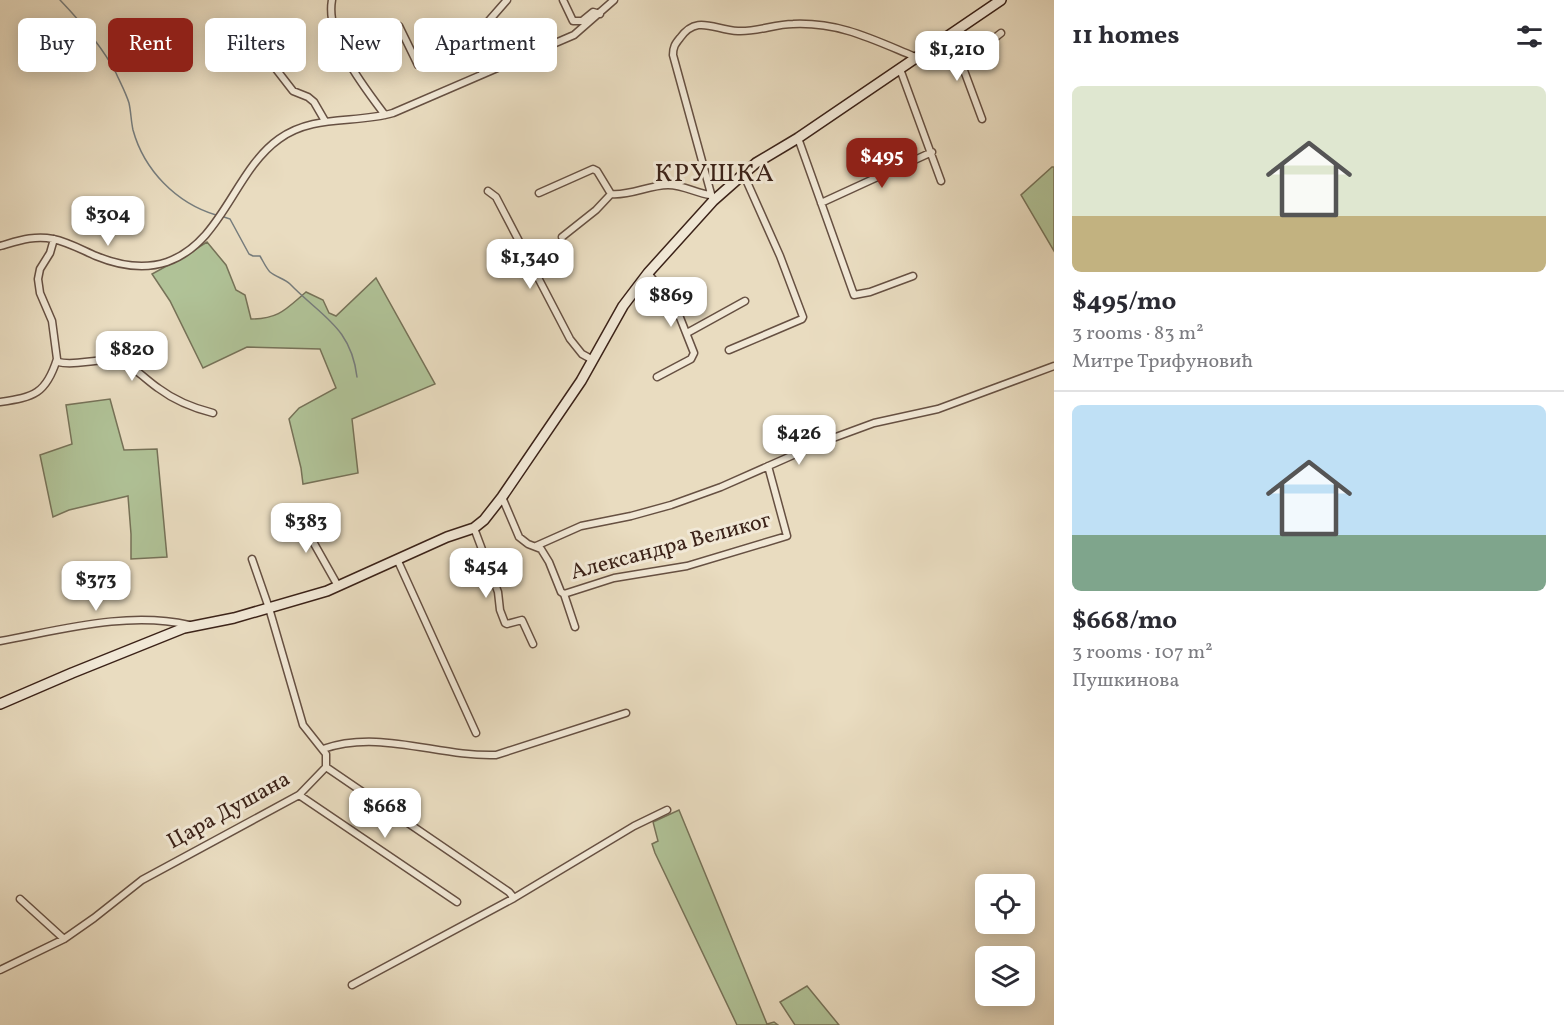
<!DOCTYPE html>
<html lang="en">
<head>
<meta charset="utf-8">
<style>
	body { margin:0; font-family:Vollkorn,serif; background:#f2f2f3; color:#2b2b33; height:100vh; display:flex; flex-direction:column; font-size:22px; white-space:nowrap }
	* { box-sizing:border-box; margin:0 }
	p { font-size:20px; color:#7c7c81 }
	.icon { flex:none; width:33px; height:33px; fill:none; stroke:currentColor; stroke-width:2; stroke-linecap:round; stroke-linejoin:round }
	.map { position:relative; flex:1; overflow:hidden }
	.side { display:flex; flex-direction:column; background:#fff; width:510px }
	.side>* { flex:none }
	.hud { position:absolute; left:18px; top:18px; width:570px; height:54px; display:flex; gap:12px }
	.buttons { position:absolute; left:975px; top:874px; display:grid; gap:12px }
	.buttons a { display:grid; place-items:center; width:60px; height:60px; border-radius:9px; background:#fff; box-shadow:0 3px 15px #0003; font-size:30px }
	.price { position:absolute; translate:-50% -51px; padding:0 14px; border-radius:12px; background:#fff; color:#222; font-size:20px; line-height:39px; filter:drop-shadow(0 2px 3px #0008) }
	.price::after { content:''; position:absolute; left:50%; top:36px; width:18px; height:14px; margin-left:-9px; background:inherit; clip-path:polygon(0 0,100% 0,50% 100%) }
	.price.active { background:#8f2418; color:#fff }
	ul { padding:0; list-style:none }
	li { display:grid; align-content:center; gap:12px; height:318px; padding:0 18px }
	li+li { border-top:2px solid #e1e1e2 }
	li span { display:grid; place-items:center; height:186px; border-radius:9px; color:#555 }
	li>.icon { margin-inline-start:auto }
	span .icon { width:108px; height:108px; fill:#fffc; stroke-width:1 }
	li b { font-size:26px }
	h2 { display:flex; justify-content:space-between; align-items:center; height:72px; padding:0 18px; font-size:26px }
	.chip { padding:0 21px; border-radius:9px; background:#fff; box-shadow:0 3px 15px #0003; font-size:21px; line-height:54px }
	.chip.active { background:#8f2418; color:#fff }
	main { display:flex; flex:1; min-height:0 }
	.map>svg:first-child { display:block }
</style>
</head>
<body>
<main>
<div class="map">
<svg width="1054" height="1025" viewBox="0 0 1054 1025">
	<rect width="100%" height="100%" fill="#e9dcc0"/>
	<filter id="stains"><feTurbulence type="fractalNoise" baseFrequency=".00333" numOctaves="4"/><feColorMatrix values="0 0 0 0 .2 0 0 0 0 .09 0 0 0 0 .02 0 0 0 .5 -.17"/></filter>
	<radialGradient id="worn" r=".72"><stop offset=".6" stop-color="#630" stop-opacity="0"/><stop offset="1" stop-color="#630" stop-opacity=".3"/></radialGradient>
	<!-- green -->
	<path fill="#b0c297" stroke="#767258" stroke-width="1.5" d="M1052 167H1054V251L1021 195Z
		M207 242 226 265 236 290 245 295 251 319C279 319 286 309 306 292L323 300 329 313 336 316 376 278 435 384 352 419 358 473 303 484 301 468 289 419 299 408 336 388 320 349 247 347 203 368 170 301 152 274 183 257Z
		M110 399 124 450 157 449 167 557 131 559V534L128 496 69 510 53 517 40 455 72 444 66 405Z
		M679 810 767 1024 774 1022 778 1025H737L655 853 652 844 658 841 653 822Z
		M807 986 839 1025H795L780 1002Z"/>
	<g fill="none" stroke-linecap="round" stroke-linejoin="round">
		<!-- stream -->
		<path stroke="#767c7c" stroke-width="1.5" d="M60 0C81 22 102 46 116 73 120 82 126 93 129 103 131 112 131 121 133 130 144 170 176 203 216 215
			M224 217 230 219 249 254 253 256H260C263 261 266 268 270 272 276 277 285 279 290 284 322 317 351 327 357 377"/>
		<defs>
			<path id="street" d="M332 0C325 38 364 87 385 115
				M563 0 573 21H582L593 12 600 14
				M399 26 418 65 468 35
				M946 38 959 57 982 119
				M236 49C248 54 253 48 262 51L293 91 308 97 314 102 325 121
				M959 57C976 56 988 43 1001 33
				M900 69 941 181
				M483 74 468 35 486 24 507 0
				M798 138 854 295 870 292 913 276
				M488 191 496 197 570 339 582 354 593 360
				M539 193 593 169 597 171 611 194
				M713 201 673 55C673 47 675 44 680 38 697 14 714 30 738 31 757 32 775 24 793 24 839 22 872 39 913 56L915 59
				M821 203 932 152
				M562 237 596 210 611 194C630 196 649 185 668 185 683 185 696 193 710 195
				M54 239 50 253 40 269 38 279 40 293 52 321 57 359
				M0 246C18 241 34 235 53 239 68 242 82 250 96 256 118 265 143 270 167 262 223 242 234 171 279 139 313 114 355 124 393 113L574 35 614 0
				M648 273 677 310 694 353 691 359 657 377
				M687 333 745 301
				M729 350 802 319 803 317 780 256 743 173
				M57 359 58 362C78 367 99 356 119 362 134 366 145 379 158 388 174 400 193 408 213 413
				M0 402C34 397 46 394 57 359
				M502 497 519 537 528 544 541 549 549 562 561 592 564 594 614 578 687 566 787 536 768 466
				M298 511 307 531 338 586
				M474 528 498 592 500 610 505 623 507 624 522 620 533 644
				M536 546 581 526 631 516 671 505 721 487 825 441 874 423 938 409 1054 366
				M397 559 476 733
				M564 594 575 627
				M0 641C61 630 127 611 189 625
				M323 749C380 729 438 757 496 755L626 713
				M326 767 509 892 514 898
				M299 795 457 902
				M20 899 64 939
				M0 970 64 939 94 918 142 880 299 795 326 767V754L303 725 269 608 252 559
				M352 985 514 898 634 826 667 810"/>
			<path id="secondary" d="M0 704 72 673 184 628 234 618 327 591 447 537 474 528 484 520 502 497 581 381 623 306 648 273 713 201 756 163 798 138 1001 0"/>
		</defs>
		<!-- street casing -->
		<use href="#street" stroke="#665042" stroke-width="9"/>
		<!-- secondary casing -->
		<use href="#secondary" stroke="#3b2218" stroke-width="12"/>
		<!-- street -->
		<use href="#street" stroke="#f1e8d6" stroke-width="6"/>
		<!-- secondary -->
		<use href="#secondary" stroke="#f1e8d6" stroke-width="9"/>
	</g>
	<g text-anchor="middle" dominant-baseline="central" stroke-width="6" stroke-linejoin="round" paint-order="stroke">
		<!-- street labels -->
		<g font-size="22" fill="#3b2218" stroke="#f1e8d6">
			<text transform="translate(671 547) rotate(-15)">Александра Великог</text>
			<text transform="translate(229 811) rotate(-29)">Цара Душана</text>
		</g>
		<!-- quarter labels -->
		<g font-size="26" letter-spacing="1.5" fill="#3b2218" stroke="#f1e8d6">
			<text x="715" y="174">КРУШКА</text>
		</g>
	</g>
	<rect width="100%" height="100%" filter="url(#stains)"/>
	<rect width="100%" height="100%" fill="url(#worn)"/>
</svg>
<div class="buttons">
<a><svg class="icon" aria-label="locate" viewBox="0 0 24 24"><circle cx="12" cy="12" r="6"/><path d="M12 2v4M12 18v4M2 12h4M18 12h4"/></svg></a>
<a><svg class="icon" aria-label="layers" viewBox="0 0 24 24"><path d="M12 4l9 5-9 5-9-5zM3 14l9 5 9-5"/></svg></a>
</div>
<b class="price" style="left:957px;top:82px">$1,210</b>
<b class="price active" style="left:882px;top:189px">$495</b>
<b class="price" style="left:108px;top:247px">$304</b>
<b class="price" style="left:530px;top:290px">$1,340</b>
<b class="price" style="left:671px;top:328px">$869</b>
<b class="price" style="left:132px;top:382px">$820</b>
<b class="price" style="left:799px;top:466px">$426</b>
<b class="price" style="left:306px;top:554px">$383</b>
<b class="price" style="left:486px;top:599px">$454</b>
<b class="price" style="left:96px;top:612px">$373</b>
<b class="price" style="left:385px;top:839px">$668</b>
<div class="hud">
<a class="chip">Buy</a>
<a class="chip active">Rent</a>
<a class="chip">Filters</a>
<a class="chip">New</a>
<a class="chip">Apartment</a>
</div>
</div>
<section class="side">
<h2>11 homes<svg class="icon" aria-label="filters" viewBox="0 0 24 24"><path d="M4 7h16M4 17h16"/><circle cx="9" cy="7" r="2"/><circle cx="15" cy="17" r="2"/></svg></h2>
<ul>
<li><span style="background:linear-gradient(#dfe7d0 70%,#c2b280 0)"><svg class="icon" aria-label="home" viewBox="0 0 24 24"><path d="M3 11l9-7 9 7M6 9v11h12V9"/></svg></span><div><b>$495/mo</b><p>3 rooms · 83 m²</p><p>Митре Трифуновић</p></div></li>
<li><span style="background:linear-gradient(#bfe0f5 70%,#7fa58c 0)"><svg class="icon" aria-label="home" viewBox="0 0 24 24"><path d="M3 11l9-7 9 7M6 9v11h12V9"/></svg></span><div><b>$668/mo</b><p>3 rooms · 107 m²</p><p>Пушкинова</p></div></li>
</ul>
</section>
</main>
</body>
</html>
